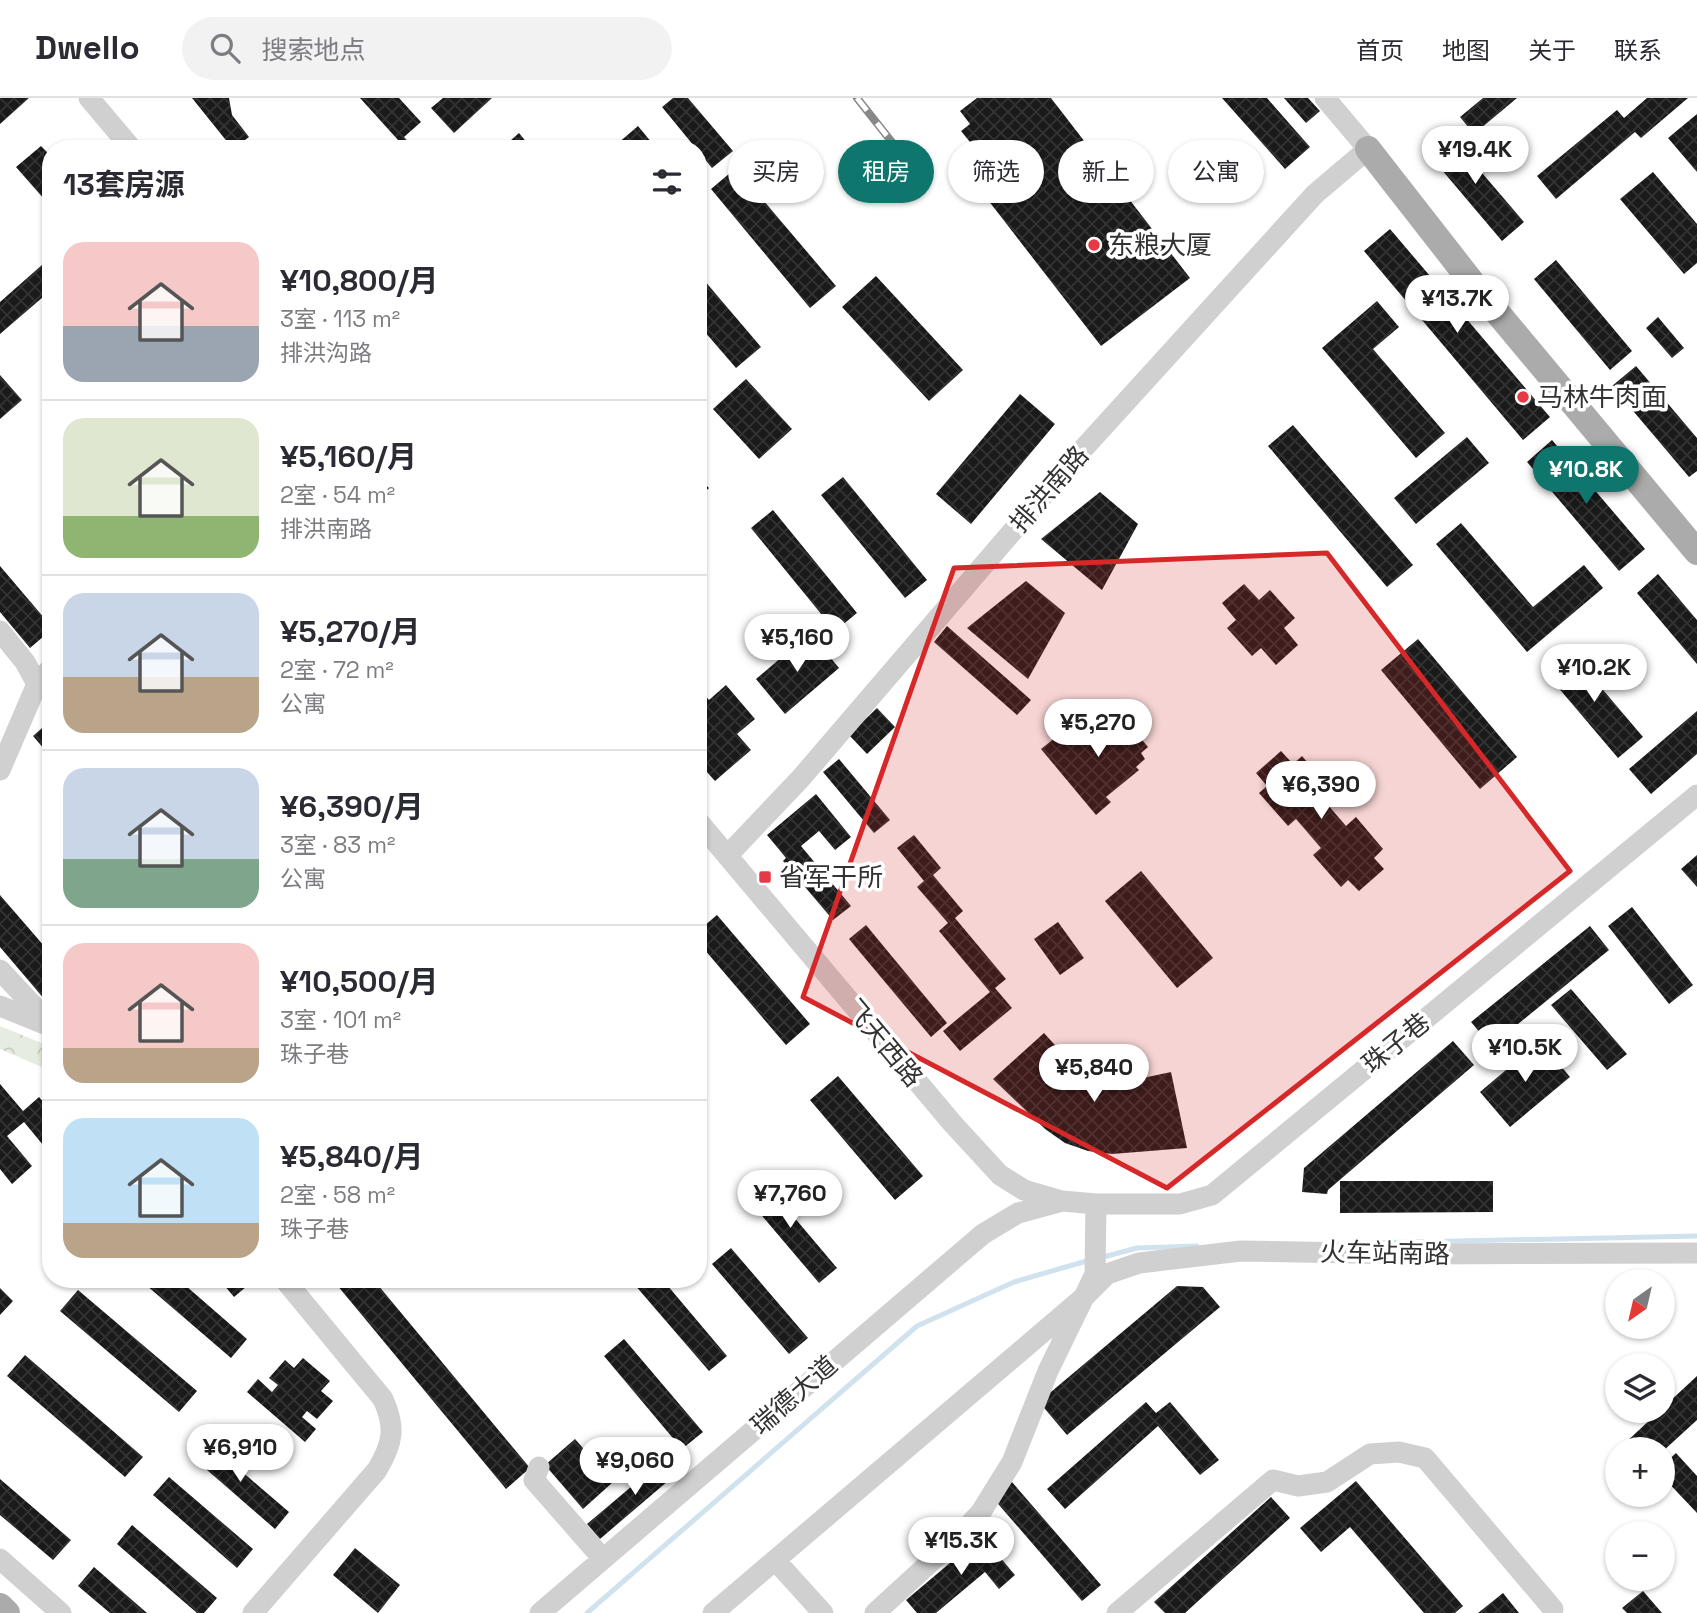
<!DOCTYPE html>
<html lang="zh">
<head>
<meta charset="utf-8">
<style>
	body { margin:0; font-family:"Space Grotesk","Noto Sans SC",sans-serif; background:#f2f2f3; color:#2b2b33; height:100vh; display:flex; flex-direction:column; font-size:26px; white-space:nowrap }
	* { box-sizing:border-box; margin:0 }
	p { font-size:23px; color:#7c7c81 }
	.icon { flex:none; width:38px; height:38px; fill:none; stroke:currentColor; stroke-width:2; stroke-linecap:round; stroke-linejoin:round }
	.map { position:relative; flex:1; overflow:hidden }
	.panel { position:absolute; left:42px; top:42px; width:665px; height:1148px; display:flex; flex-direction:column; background:#fff; border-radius:28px; box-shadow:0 2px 5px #0004 }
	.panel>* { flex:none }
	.hud { position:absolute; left:728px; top:42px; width:665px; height:63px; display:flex; gap:14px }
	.needle { width:46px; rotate:214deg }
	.buttons { position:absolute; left:1605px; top:1171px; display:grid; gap:14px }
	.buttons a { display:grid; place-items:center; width:70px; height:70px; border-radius:50%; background:#fff; box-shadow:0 2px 5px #0004; font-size:35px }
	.price { position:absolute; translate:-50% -60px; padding:0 16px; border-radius:24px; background:#fff; color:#222; font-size:23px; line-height:46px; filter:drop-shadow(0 2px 4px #0008) }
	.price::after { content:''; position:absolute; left:50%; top:42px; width:21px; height:16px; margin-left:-10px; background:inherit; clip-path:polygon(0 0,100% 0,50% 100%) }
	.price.current { background:#0f766e; color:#fff }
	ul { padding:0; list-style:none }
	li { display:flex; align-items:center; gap:21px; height:175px; padding:0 21px }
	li+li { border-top:2px solid #e1e1e2 }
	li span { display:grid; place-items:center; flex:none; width:196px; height:140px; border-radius:21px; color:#555 }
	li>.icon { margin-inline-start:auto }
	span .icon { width:84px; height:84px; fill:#fffc; stroke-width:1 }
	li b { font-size:30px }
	h2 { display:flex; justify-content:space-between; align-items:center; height:84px; padding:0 21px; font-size:30px }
	.tag { padding:0 24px; border-radius:32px; background:#fff; box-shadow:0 2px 5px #0004; font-size:24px; line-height:63px }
	.tag.current { background:#0f766e; color:#fff }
	header { display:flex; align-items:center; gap:42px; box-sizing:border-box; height:98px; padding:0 35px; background:#fff; border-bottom:2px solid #e1e1e2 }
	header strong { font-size:33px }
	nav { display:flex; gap:38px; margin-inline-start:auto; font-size:24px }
	.search { width:490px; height:63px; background:#f2f2f3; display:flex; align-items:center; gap:18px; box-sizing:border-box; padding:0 24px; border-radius:38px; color:#7c7c81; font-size:26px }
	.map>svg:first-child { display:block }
</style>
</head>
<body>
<header>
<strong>Dwello</strong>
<div class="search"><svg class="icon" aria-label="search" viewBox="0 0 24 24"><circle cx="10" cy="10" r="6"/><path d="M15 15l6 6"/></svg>搜索地点</div>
<nav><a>首页</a><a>地图</a><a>关于</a><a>联系</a></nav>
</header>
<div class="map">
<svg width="1697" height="1515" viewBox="0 0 1697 1515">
	<defs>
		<pattern id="forest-crowns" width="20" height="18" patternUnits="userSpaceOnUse" patternTransform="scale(1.75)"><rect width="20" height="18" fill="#e6ecdf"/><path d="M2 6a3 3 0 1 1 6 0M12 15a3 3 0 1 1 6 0" fill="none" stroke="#c6cbc0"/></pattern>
		<pattern id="building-cross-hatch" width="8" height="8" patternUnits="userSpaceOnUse" patternTransform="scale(1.75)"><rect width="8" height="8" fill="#1a1a1a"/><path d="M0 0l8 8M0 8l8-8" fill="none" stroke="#333"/></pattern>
	</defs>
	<rect width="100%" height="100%" fill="#fff"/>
	<!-- forest -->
	<path fill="url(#forest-crowns)" d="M0 928 51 949V973L0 951Z"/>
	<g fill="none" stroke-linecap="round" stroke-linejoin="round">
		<!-- stream -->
		<path stroke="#cfe2ee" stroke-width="5" d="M1364 1145 1697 1138
			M1100 1160 1137 1150 1197 1148
			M587 1515 917 1228 1014 1184 1090 1162"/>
	</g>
	<!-- building -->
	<path fill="url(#building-cross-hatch)" d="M0 0H29L0 26Z
		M192 0H229L232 17 249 39 233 51Z
		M360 0H399L421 24 404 39 415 51H388L398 42Z
		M443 0H492L454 35 431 10Z
		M673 0H688L733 53 712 70 662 9Z
		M977 0H1051L1190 180 1101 248 957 62 974 49 961 33 970 26 960 13Z
		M1222 0H1267L1310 49 1285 71Z
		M1284 0H1308L1320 13 1306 25Z
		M1483 0H1517L1474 36 1460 19Z
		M1647 0H1688L1641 40 1635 34 1556 101 1537 78 1617 12 1624 20Z
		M1697 16V74L1668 40Z
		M638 28 657 51H621L617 46Z
		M1447 34 1524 124 1502 143 1425 52Z
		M519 35 532 51H501Z
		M41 48 51 58V109L16 69Z
		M736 70 836 188 810 210 711 91Z
		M1653 74 1697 126V165L1684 176 1620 101Z
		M1390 131 1550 319 1523 342 1364 153Z
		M51 159V207L43 199 0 236V204Z
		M1556 162 1632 253 1610 272 1534 181Z
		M698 175 761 249 736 270 698 226Z
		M876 178 963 272 929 303 842 209Z
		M1377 203 1399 229 1373 251 1445 335 1416 360 1322 250Z
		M1658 219 1684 250 1672 260 1646 230Z
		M1636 268 1697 340V373L1689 379 1612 288Z
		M0 277 22 302 0 321Z
		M746 281 792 331 759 361 713 311Z
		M1020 296 1055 326 971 426 936 396Z
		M1293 327 1413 467 1387 489 1268 348Z
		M1467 339 1489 365 1416 426 1394 400Z
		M1552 342 1645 451 1619 473 1527 364Z
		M698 379 709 390 698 400Z
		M843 379 927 482 905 500 821 397Z
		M1100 394 1138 426 1102 492 1041 441Z
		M773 412 857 515 835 533 751 430Z
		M1461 425 1533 509 1584 467 1603 490 1527 554 1436 446Z
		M0 468 51 528V532L30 550 0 514Z
		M1658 476 1697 522V566L1637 495Z
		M1026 483 1065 515 1028 581 967 530Z
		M1244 486 1259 502 1270 492 1295 520 1284 530 1298 547 1276 567 1261 550 1252 558 1227 530 1236 522 1222 505Z
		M947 528 1031 602 1017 617 934 544Z
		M810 535 839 570 785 616 756 581Z
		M1418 541 1517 659 1480 691 1381 572Z
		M1570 553 1643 639 1618 660 1545 574Z
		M726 587 755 621 737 636 751 652 715 683 698 664V590L709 602Z
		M877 610 895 629 867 656 849 637Z
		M1697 613V656L1651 696 1629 671Z
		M1106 614 1114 623 1121 617 1148 649 1141 655 1145 661 1136 669 1139 672 1106 699 1111 704 1096 717 1041 651 1056 639 1062 646 1094 619 1096 622Z
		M51 622V659L33 638Z
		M1281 653 1293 666 1302 658 1331 691 1321 699 1346 728 1356 719 1383 751 1374 760 1384 771 1359 793 1348 782 1341 789 1313 757 1321 750 1296 721 1288 728 1259 695 1267 688 1256 675Z
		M839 661 890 722 874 735 823 674Z
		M816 696 851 739 835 752 819 733 801 748 851 808 833 822 783 763 786 760 767 737Z
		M914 737 941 770 933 777 963 813 955 820 1006 881 995 890 1012 910 960 953 943 933 990 894 939 833 948 825 917 789 924 783 897 750Z
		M1697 757V789L1681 771Z
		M1141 773 1213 860 1177 890 1105 803Z
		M0 797 51 856V909L0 849Z
		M1632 809 1693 887 1669 906 1608 828Z
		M717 817 810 926 786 947 698 844V833Z
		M1058 824 1084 860 1060 877 1034 841Z
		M866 827 947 925 931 939 849 841Z
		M1590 828 1609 852 1491 948 1471 924Z
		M1571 891 1627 956 1607 972 1551 907Z
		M1044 935 1084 979 1101 987H1110L1171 974 1187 1050 1112 1056 1088 1053 1065 1045 1045 1031 993 981Z
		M1453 943 1474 967 1328 1092 1327 1096 1302 1094 1304 1070Z
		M1540 943 1570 979 1510 1029 1480 994Z
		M838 978 923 1078 895 1102 810 1002Z
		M0 986 23 1013 39 999 51 1013V1051L48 1053 24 1024 7 1038 32 1068 12 1086 0 1071Z
		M760 1079 837 1170 819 1185 742 1094Z
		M1340 1083H1493V1114L1340 1115Z
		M731 1150 808 1240 789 1256 712 1166Z
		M139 1181H178L247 1241 231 1260Z
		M219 1181H252L253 1183 234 1199Z
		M332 1181H373L530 1370 506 1391Z
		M640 1181H662L727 1258 709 1273 634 1186Z
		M1177 1188 1203 1189 1220 1209 1067 1337 1039 1304Z
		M0 1190 13 1203 0 1217Z
		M78 1192 197 1293 179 1314 60 1213Z
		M624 1241 703 1334 682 1351 604 1258Z
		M25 1257 143 1359 125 1379 7 1278Z
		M303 1260 330 1283 321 1293 333 1303 317 1321 307 1313 302 1319 316 1331 305 1344 247 1294 258 1281 272 1294 278 1287 269 1280 285 1262 294 1270Z
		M1697 1278V1322L1662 1354V1351H1628L1624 1346Z
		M1146 1304 1156 1315 1170 1304 1219 1362 1200 1377 1158 1328 1065 1411 1047 1391Z
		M575 1341 613 1384 583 1411 545 1367Z
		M205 1342 289 1414 275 1431 191 1358Z
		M1676 1355 1697 1378V1415L1662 1378V1368Z
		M670 1356 682 1371 600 1441 587 1426Z
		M169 1379 253 1451 237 1470 153 1397Z
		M0 1381 71 1442 53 1462 0 1417Z
		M1356 1383 1463 1508 1455 1515H1424L1350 1429 1321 1454 1300 1430Z
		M1012 1384 1101 1487 1082 1503 993 1400Z
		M1271 1399 1290 1420 1185 1515H1165L1154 1504Z
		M132 1427 217 1500 204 1515H197L117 1446Z
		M982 1438 1015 1477 999 1491 985 1474 936 1515H917L906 1502Z
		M355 1450 400 1487 378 1515 333 1477Z
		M94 1469 147 1515H110L78 1488Z
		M1643 1493 1662 1515H1627L1622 1510Z
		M1503 1495 1519 1515H1478Z"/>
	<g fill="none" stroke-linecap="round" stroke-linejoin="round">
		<!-- minor -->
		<path stroke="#d0d0d0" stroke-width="21" d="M89 0 132 51
			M0 533 25 564 37 586
			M0 672 37 586 51 570
			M698 723 953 1026 1000 1077 1024 1092 1062 1103 1096 1106H1180L1212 1097 1697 697
			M727 758 801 680 1083 351 1315 96 1368 51 1325 0
			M0 872 51 927
			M0 908 47 927
			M539 1369 534 1382 603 1461
			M0 1461 61 1515
			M775 1462 823 1515
			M253 1515 377 1372C393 1345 396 1330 383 1301L284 1181
			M540 1515 983 1136 1018 1115 1062 1103
			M713 1515 1084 1199 1095 1176 1096 1106
			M875 1515 958 1439 981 1414 1012 1364 1048 1273 1084 1199 1107 1176 1139 1165 1241 1153 1412 1156 1697 1155
			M1117 1515 1273 1382 1298 1388 1327 1384 1370 1356 1399 1354 1425 1360 1553 1511"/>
		<!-- major -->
		<path stroke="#ababab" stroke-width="26" d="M1368 51 1471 183 1697 454
			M0 1508 7 1515"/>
		<defs>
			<path id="rail" d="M857 0 914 72"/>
		</defs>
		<!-- rail casing -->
		<use href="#rail" stroke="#888" stroke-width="8"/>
		<!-- rail -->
		<use href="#rail" stroke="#fff" stroke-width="5" stroke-dasharray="16" stroke-linecap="butt"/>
	</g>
	<!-- marked area -->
	<path fill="#d62828" fill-opacity="0.2" stroke="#d62828" stroke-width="5" stroke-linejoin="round" d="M1327 455 1570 773 1167 1090 803 899 954 470Z"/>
	<!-- markers -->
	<g fill="#e63946" stroke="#fff" stroke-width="2.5">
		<circle cx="1094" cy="147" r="7"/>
		<circle cx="1523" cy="299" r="7"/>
		<rect x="758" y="772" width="14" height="14" rx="3.5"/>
	</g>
	<g text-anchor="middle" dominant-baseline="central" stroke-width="7" stroke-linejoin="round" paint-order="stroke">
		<!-- poi labels -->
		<g font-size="26" fill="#333" stroke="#fff" text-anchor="start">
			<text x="1108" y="147">东粮大厦</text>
			<text x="1537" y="299">马林牛肉面</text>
			<text x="779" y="779">省军干所</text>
		</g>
		<!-- street labels -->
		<g font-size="26" fill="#333" stroke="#fff">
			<text transform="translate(1049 391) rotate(-49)">排洪南路</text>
			<text transform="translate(884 945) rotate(50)">飞天西路</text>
			<text transform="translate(1396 945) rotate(-39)">珠子巷</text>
			<text transform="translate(1385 1155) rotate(1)">火车站南路</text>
			<text transform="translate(794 1297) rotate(-41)">瑞德大道</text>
		</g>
	</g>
</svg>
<div class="buttons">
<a><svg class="needle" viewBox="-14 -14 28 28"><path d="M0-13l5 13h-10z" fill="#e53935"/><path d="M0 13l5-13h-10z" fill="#7c7c81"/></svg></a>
<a><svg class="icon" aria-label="layers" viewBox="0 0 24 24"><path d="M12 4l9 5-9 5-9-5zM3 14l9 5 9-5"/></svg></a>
<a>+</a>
<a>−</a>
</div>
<b class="price" style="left:1475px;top:88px">¥19.4K</b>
<b class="price" style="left:1457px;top:237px">¥13.7K</b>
<b class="price current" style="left:1586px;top:408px">¥10.8K</b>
<b class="price" style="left:797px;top:576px">¥5,160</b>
<b class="price" style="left:1594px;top:606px">¥10.2K</b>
<b class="price" style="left:1098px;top:661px">¥5,270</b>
<b class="price" style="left:1321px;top:723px">¥6,390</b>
<b class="price" style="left:1525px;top:986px">¥10.5K</b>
<b class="price" style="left:1094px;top:1006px">¥5,840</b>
<b class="price" style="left:790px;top:1132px">¥7,760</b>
<b class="price" style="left:240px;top:1386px">¥6,910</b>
<b class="price" style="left:635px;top:1399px">¥9,060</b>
<b class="price" style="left:961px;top:1479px">¥15.3K</b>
<div class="hud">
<a class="tag">买房</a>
<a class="tag current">租房</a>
<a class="tag">筛选</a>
<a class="tag">新上</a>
<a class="tag">公寓</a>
</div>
<section class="panel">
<h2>13套房源<svg class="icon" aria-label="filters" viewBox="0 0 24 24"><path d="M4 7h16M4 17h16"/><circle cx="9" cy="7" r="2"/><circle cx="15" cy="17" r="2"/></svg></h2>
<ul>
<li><span style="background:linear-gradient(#f6c9c9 60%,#9aa5b1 0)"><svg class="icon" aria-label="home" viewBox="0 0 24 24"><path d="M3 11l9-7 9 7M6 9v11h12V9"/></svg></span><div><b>¥10,800/月</b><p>3室 · 113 m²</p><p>排洪沟路</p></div></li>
<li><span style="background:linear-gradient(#dfe7d0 70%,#8fb573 0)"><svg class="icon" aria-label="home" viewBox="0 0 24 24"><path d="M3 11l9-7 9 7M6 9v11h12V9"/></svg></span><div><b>¥5,160/月</b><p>2室 · 54 m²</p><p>排洪南路</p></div></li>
<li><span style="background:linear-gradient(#c9d6e8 60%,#b9a48a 0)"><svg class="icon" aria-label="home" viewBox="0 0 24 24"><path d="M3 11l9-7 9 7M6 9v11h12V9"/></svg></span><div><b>¥5,270/月</b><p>2室 · 72 m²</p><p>公寓</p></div></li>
<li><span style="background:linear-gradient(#c9d6e8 65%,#7fa58c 0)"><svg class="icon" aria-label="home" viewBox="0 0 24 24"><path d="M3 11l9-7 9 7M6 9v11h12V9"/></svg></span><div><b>¥6,390/月</b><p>3室 · 83 m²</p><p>公寓</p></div></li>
<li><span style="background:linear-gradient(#f6c9c9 75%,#b9a48a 0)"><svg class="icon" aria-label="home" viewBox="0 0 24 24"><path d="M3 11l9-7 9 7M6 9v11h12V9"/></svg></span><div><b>¥10,500/月</b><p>3室 · 101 m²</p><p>珠子巷</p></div></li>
<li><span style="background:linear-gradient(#bfe0f5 75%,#b9a48a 0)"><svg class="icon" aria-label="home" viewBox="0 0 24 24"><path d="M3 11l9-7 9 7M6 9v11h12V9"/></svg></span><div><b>¥5,840/月</b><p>2室 · 58 m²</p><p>珠子巷</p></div></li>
</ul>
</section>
</div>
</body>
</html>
